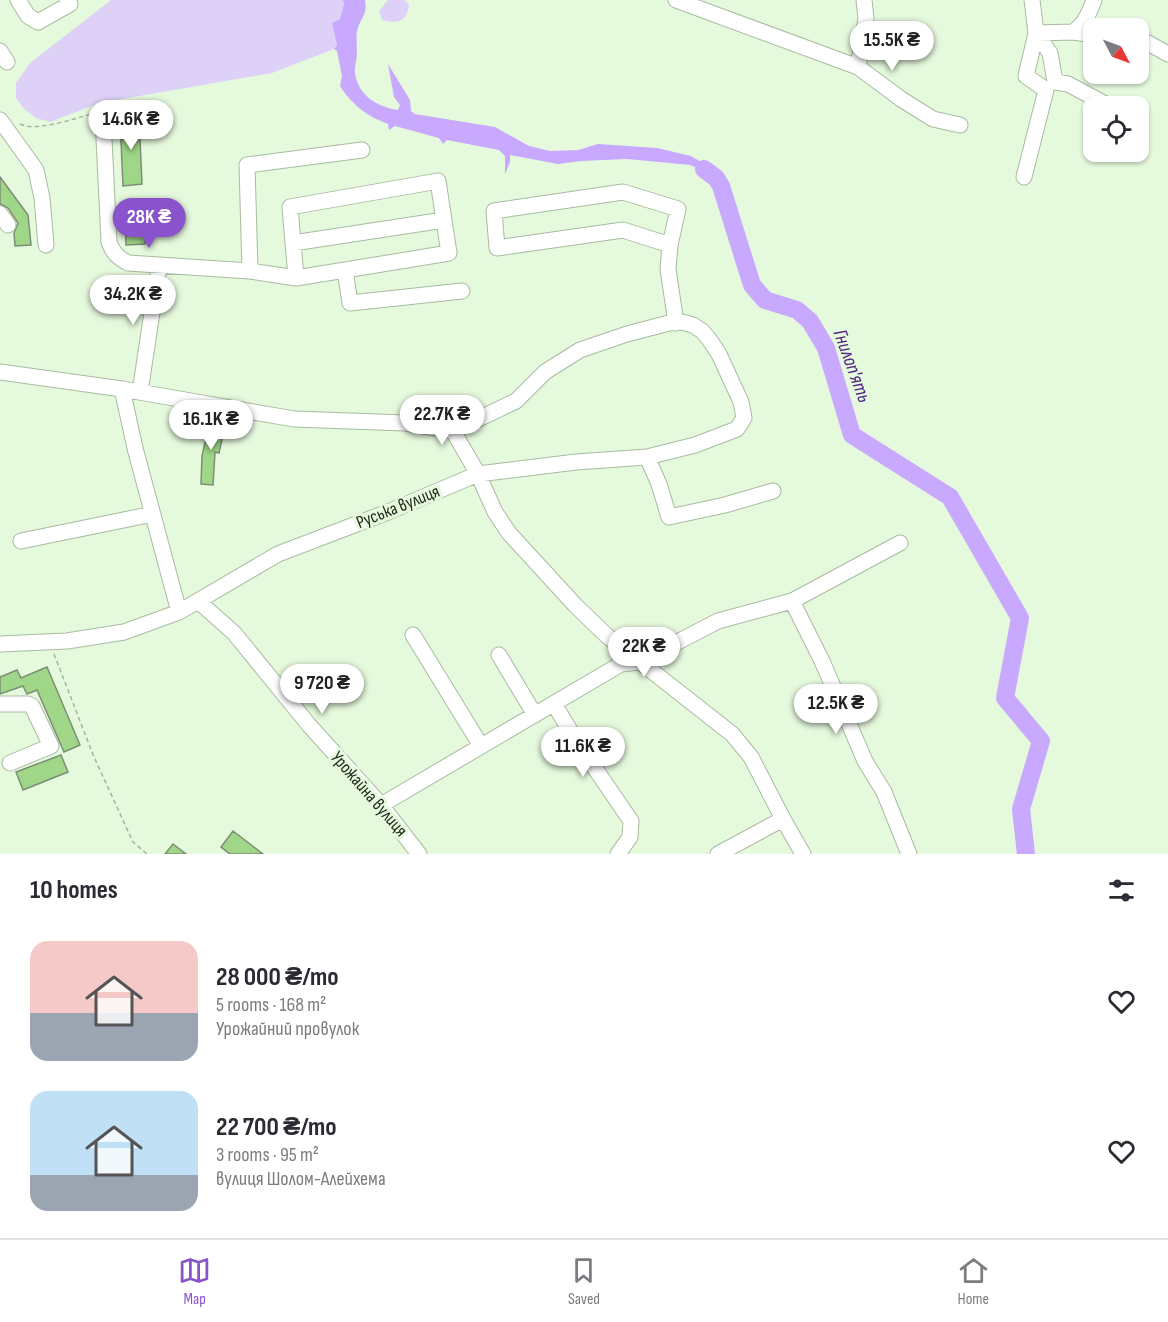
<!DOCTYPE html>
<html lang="en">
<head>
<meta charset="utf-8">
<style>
	body { margin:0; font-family:"Sofia Sans Condensed",sans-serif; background:#f7f7f7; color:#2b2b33; height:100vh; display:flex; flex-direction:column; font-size:22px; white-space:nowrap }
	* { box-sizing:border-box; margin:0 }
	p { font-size:20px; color:#7c7c81 }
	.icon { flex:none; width:33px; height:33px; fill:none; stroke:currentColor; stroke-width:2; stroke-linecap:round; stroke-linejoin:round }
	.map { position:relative; height:854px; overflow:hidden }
	.sheet { display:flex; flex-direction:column; background:#fff; flex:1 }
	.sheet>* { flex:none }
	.needle { width:39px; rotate:131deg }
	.controls { position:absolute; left:1083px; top:18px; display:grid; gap:12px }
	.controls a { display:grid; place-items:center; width:66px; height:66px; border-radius:12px; background:#fff; box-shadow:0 2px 4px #0004; font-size:30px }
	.price { position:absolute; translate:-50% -51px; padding:0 14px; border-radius:21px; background:#fff; color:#222; font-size:20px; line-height:39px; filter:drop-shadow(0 2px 3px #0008) }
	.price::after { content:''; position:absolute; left:50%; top:36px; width:18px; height:14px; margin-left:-9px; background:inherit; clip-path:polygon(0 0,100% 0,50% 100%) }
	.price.selected { background:#8953cb; color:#fff }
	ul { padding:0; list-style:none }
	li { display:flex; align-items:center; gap:18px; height:150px; padding:0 30px }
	li span { display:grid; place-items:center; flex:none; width:168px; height:120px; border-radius:18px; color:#555 }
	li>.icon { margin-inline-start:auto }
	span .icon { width:72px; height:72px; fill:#fffc; stroke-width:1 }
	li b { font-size:26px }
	h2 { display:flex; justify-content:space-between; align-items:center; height:72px; padding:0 30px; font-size:26px }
	.tab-bar { display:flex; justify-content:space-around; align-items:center; height:84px; border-top:2px solid #e1e1e2; background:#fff; font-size:16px; color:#7c7c81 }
	.tab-bar a { display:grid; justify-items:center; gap:3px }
	.tab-bar .selected { color:#8953cb }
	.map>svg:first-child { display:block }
</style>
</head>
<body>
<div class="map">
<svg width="1168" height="854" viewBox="0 0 1168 854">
	<rect width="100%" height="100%" fill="#e5f9dd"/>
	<!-- green -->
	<path fill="#ded1f7" d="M111 0H343L344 4 340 19 332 23 337 45 334 49 272 73 99 103 50 122 36 118 24 109 16 98V83L30 63Z
		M388 0H404L409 4C408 22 397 24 382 20L379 11Z"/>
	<!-- water -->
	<path fill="#c9a9fd" d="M343 0H365C368 15 360 18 357 31 356 38 357 47 357 54 357 60 354 67 355 73 358 95 377 107 398 110L400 105 394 97 388 64 410 100 411 111 415 114 495 127 529 146 550 151 578 150 598 144 657 148 691 156 711 168 717 176 721 186 700 169 690 165 627 159 581 161 558 164 510 155V162L505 174V156L499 150 447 140 443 144 439 138 395 126 389 130 388 124C368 117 351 104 340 86L342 76 337 51 334 49 337 45 332 23 340 19 344 4Z"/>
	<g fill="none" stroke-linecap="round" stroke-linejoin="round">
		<!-- river -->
		<path stroke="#c9a9fd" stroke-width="18" d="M704 169 716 178 721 186 752 285 765 300 797 310 810 321 826 348 852 435 950 497 1020 618 1005 698 1041 741 1021 809 1026 854"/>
	</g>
	<!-- building -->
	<path fill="#9fd687" stroke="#7c8e75" stroke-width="1.5" d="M139 117 142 184 123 186 120 118Z
		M0 177 28 215 31 245 15 246 14 233 18 223 8 208 0 204Z
		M143 202 145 244 126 245 125 203Z
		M215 420 222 421V424L225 425 219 453 215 452 213 485 201 484 202 456 210 421 214 422Z
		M47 667 80 745 64 752 37 690 27 694 23 686 0 694V677L17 670 21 678Z
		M61 755 68 772 23 790 16 772Z
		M233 831 263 854H230L221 847Z
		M173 844 186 854H165Z"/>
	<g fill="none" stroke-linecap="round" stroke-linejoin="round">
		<defs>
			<path id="minor" d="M18 0 28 16 38 22 70 4 67 0
				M676 0 858 67
				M864 0 866 18 858 67 901 99 933 119 960 125
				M1073 32C1085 24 1089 13 1094 0
				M1036 33 1050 53 1055 82 1068 84 1109 106
				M1036 33 1073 32 1094 35
				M1138 42 1148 43 1168 54
				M0 51 7 62
				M103 118 109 242C113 253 118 258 128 263L250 271 296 278 449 253 438 181 290 207 296 278
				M0 120 36 170 42 198 46 245
				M1024 177 1046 90 1026 76 1036 33 1032 0
				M0 214 8 225
				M293 243 444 220
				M670 245 678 209 623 192 494 211 497 248 623 230 670 245 668 269 676 323
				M345 270 350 303 462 291
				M250 271 247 165 362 150
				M0 372 122 389 294 419 405 423 453 431 516 401 545 372 580 350 627 334 669 323 682 322 693 325 702 331 709 339 719 354 741 402 744 418 737 429 695 445 647 457 576 462 478 474 388 512 278 554 179 612 124 632 67 641 0 644
				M122 389 135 448 179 612
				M140 392 159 266
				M453 431 478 474 495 512 509 533 575 605 606 635 732 734 751 757 783 819 718 854
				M647 457 659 484 669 517 725 505 773 491
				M21 541 153 514
				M198 601 234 633 309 725 381 805 419 854
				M792 601 822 661 865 761 884 792 909 854
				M413 635 481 746
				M499 655 535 715
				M0 704H28L32 706 51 746 10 763
				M554 704 577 742 631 821 630 837 618 854
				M381 805 621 664 639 662 718 621 792 601 900 543
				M783 819 803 854"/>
		</defs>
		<!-- minor casing -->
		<use href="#minor" stroke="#a8bba1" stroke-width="17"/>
		<!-- path -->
		<path stroke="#a5b59f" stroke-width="1.5" stroke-dasharray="4.5 3" stroke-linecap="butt" d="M20 124C35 132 74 119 91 114
			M54 654 94 757 133 842 147 854"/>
		<!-- minor -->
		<use href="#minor" stroke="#fff" stroke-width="15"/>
	</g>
	<g text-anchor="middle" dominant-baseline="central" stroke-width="6" stroke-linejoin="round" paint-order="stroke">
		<!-- street labels -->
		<g font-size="18" fill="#1f261c" stroke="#e5f9dd">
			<text transform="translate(398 507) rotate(-22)">Руська вулиця</text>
			<text transform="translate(369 794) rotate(49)">Урожайна вулиця</text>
		</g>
		<!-- water labels -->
		<g font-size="20" font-style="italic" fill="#522584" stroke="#e5f9dd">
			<text transform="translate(852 366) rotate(70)">Гнилоп'ять</text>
		</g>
	</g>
</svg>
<div class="controls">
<a><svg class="needle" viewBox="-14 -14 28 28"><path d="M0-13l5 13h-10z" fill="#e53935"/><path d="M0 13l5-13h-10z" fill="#7c7c81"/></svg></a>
<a><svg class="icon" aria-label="locate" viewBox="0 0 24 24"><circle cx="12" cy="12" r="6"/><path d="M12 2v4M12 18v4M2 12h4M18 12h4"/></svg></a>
</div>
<b class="price" style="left:892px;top:72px">15.5K ₴</b>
<b class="price" style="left:131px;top:151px">14.6K ₴</b>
<b class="price selected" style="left:149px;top:249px">28K ₴</b>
<b class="price" style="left:133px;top:326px">34.2K ₴</b>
<b class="price" style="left:442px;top:446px">22.7K ₴</b>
<b class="price" style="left:211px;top:451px">16.1K ₴</b>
<b class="price" style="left:644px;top:678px">22K ₴</b>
<b class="price" style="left:322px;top:715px">9 720 ₴</b>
<b class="price" style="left:836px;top:735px">12.5K ₴</b>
<b class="price" style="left:583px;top:778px">11.6K ₴</b>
</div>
<section class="sheet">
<h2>10 homes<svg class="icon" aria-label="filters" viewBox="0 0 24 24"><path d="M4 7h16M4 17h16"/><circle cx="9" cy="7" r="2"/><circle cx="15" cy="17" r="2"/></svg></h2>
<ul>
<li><span style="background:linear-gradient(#f6c9c9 60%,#9aa5b1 0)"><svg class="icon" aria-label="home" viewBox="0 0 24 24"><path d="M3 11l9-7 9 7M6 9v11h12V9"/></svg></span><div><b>28 000 ₴/mo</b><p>5 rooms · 168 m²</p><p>Урожайний провулок</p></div><svg class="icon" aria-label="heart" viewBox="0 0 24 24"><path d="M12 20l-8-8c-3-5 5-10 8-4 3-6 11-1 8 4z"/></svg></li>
<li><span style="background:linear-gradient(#bfe0f5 70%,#9aa5b1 0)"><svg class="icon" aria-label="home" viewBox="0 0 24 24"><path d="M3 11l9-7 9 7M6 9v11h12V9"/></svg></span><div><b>22 700 ₴/mo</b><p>3 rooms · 95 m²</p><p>вулиця Шолом-Алейхема</p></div><svg class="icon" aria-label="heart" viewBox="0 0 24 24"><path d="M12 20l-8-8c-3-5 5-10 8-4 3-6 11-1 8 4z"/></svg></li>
</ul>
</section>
<nav class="tab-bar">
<a class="selected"><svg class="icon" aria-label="map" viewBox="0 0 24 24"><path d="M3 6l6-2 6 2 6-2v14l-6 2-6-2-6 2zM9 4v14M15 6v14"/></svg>Map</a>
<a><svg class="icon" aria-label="saved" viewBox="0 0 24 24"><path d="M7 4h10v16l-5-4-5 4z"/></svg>Saved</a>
<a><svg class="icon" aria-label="home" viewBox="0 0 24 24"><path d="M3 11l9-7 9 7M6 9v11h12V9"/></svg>Home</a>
</nav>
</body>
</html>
